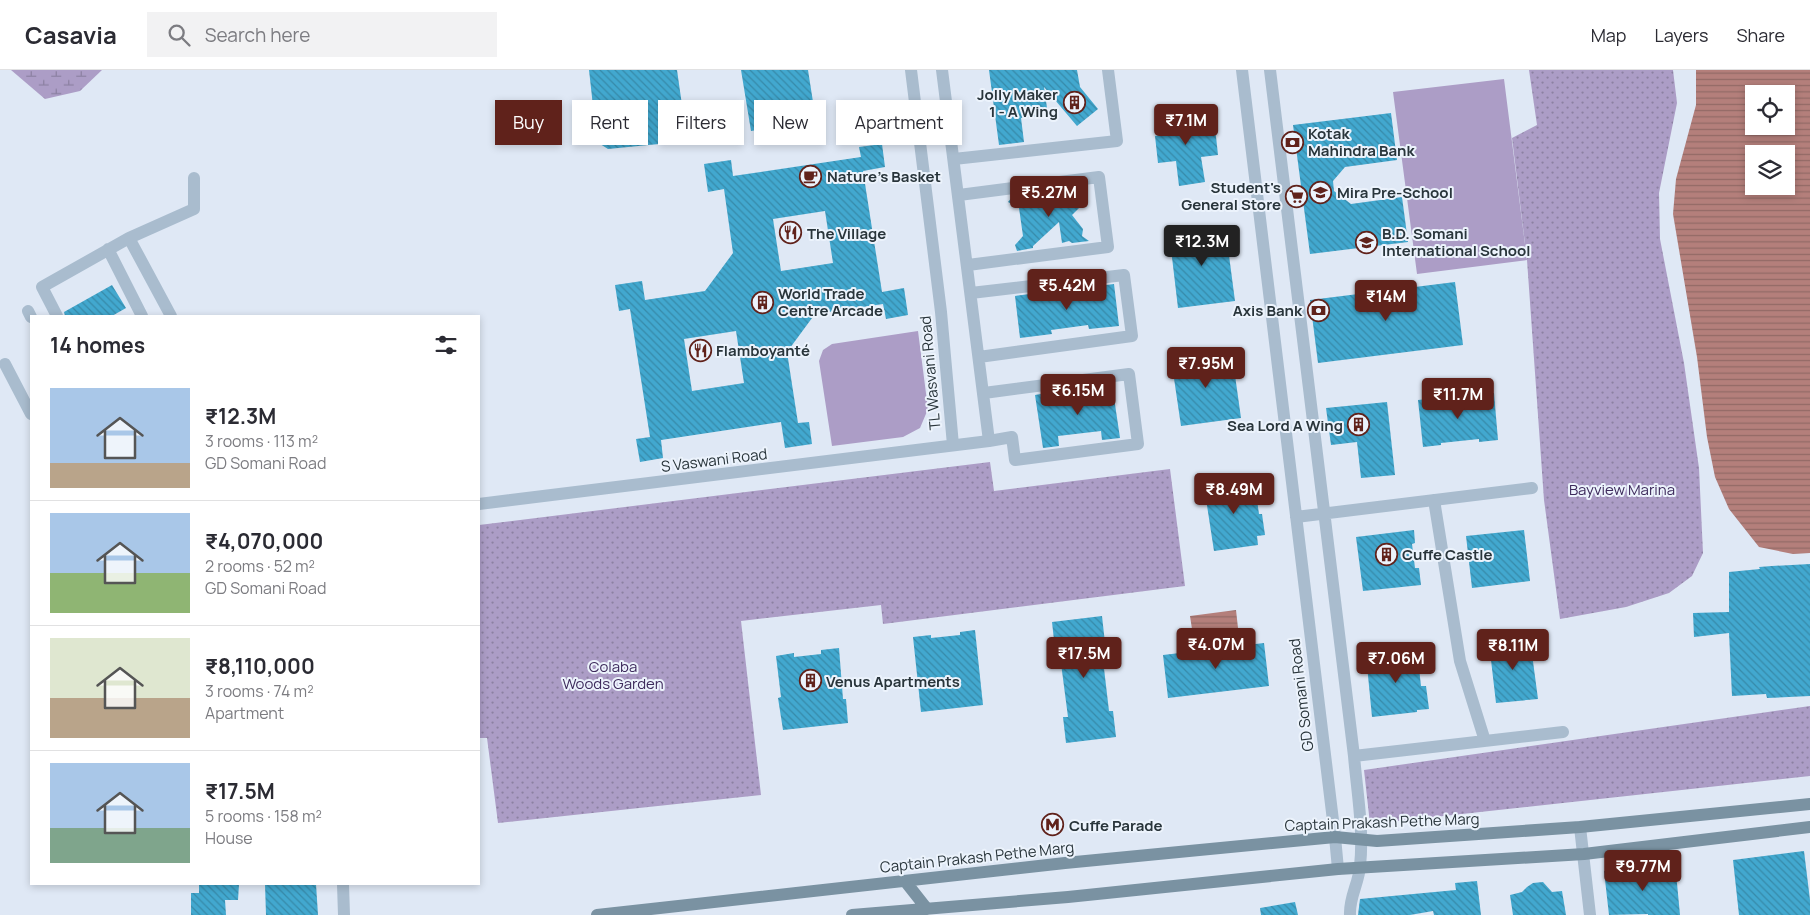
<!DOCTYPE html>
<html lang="en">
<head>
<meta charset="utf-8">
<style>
	body { margin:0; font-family:Manrope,sans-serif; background:#f2f2f3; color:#2b2b33; height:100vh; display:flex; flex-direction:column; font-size:19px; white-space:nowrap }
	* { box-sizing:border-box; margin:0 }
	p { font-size:16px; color:#7c7c81 }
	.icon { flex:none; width:28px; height:28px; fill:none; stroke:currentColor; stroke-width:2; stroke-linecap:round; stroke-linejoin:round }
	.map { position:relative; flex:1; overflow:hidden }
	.drawer { position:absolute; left:30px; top:245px; width:450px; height:570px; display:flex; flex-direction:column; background:#fff; border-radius:0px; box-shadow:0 2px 8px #0003 }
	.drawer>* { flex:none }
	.hud { position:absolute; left:495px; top:30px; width:475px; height:45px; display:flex; gap:10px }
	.buttons { position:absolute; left:1745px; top:15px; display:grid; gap:10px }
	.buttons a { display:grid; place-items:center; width:50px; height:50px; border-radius:0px; background:#fff; box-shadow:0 2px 8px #0003; font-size:25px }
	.price { position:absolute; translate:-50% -42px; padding:0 11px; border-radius:5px; background:#60221b; color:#fff; font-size:16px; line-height:32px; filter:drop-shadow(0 1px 2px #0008) }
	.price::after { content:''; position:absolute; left:50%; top:30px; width:15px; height:11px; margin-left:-8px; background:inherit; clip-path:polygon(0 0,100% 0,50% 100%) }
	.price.on { background:#222; color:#fff }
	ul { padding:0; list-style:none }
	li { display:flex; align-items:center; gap:15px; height:125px; padding:0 20px }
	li+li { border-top:1px solid #e1e1e2 }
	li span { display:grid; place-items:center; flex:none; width:140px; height:100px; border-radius:0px; color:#555 }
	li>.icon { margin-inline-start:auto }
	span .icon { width:60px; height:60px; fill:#fffc; stroke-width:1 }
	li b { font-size:21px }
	h2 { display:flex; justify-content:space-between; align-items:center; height:60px; padding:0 20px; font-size:21px }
	.tag { padding:0 18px; border-radius:0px; background:#fff; box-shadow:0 2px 8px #0003; font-size:18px; line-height:45px }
	.tag.on { background:#60221b; color:#fff }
	header { display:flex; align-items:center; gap:30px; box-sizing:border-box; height:70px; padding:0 25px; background:#fff; border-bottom:1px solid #e1e1e2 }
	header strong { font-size:24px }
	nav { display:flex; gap:28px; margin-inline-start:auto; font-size:18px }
	.search { width:350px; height:45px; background:#f2f2f3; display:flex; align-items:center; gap:12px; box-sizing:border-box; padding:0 18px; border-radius:0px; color:#7c7c81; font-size:19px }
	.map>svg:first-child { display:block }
</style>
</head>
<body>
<header>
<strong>Casavia</strong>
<div class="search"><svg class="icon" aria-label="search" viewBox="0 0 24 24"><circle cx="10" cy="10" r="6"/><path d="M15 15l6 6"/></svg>Search here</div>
<nav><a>Map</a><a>Layers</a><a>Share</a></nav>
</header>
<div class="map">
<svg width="1810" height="845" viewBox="0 0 1810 845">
	<defs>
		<pattern id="wetland-marsh" width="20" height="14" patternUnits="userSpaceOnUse" patternTransform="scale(1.25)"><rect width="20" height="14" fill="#ac9dc6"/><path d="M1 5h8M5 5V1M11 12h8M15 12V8" fill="none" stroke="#8c81a2"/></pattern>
		<pattern id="park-dots" width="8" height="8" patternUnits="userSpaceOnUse" patternTransform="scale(1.25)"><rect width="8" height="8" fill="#ac9dc6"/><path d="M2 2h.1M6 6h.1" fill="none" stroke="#8c81a2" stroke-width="1.8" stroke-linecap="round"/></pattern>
		<pattern id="water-rules" width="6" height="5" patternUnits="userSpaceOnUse" patternTransform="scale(1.25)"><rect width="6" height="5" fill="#b47f7b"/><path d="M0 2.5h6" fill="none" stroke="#926966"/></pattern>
		<pattern id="building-back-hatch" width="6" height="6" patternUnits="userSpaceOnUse" patternTransform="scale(1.25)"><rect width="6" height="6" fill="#42a8cf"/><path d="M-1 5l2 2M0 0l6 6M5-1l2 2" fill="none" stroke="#378aa9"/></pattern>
	</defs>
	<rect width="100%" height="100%" fill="#dfe8f5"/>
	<!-- green -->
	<path fill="#ac9dc6" d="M1504 9 1527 190 1417 204 1393 22Z
		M918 261 928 339 920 358 903 367 832 376 819 291 823 280 832 274Z"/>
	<!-- wetland -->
	<path fill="url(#wetland-marsh)" d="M11 0H102L80 21 45 29Z"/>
	<!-- park -->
	<path fill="url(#park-dots)" d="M1529 0H1673L1677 33 1659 123 1660 169 1684 293 1699 398 1703 483 1692 506 1669 523 1626 537 1560 549 1544 430 1527 190 1512 68 1537 55Z
		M990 392 994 421 1170 399 1185 516 883 554 881 535 741 551 761 725 498 753 487 668H479V455Z
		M1810 636V706L1370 754 1364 700Z"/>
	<!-- water -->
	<path fill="url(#water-rules)" fill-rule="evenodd" d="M1696 0H1810V483L1793 484 1759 477 1729 439 1715 407 1707 367 1697 287 1673 144 1676 109 1696 35ZM1754 24H1786V56H1754ZM1754 84H1786V116H1754Z
		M1236 540 1239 567 1194 572 1190 546Z"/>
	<!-- building -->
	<path fill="url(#building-back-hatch)" fill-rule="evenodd" d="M589 0H677L686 63 679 72 608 79 597 72Z
		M741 0H808L816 51 751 61Z
		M989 0H1077L1080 17 1098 39 1077 56 1044 17 1048 45 1021 48 1024 72 999 75Z
		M1192 38 1196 60 1215 57 1218 85 1201 87 1205 112 1179 116 1176 91 1158 93 1155 66 1167 64 1164 41Z
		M1391 43 1397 90 1345 97 1333 111 1334 121 1351 134 1402 127 1408 172 1310 184 1293 55Z
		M882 74 885 97 863 101 882 222 904 218 908 245 886 249 883 234 815 244 787 282 798 353 809 352 812 374 785 378 781 352 661 370 663 388 640 392 636 369 650 367 630 239 619 241 615 215 642 211 645 230 705 221 733 183 724 119 708 122 704 94 731 90 733 106 861 87 859 77ZM825 141 833 193 781 201 773 149ZM736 261 744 313 692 321 684 269Z
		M1077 118 1081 121 1082 135 1072 145 1083 159 1082 166 1089 171 1072 173 1069 171 1062 173 1059 152 1033 176V178L1017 181 1015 175 1023 166 1019 138 1008 132 1013 126 1031 124 1048 138 1057 124 1062 126 1069 119Z
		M1225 155 1235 231 1178 238 1169 162Z
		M1455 212 1463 275 1318 293 1310 230Z
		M1114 214 1119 256 1089 259 1088 255 1051 260 1052 264 1020 268 1015 226 1046 222 1047 226 1084 221 1083 218Z
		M112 215 126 238 112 246H65L64 242Z
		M1232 284 1241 348 1181 356 1171 288 1186 286 1187 290Z
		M1112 314 1120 368 1102 370 1101 361 1058 366 1059 376 1043 378 1035 325 1052 322 1054 332 1096 327 1095 317Z
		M1494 323 1498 370 1479 372V369L1441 373V375L1423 377 1418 330 1436 328 1437 331 1475 327 1474 324Z
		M1387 332 1395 405 1361 408 1357 372 1331 375 1326 338Z
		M1254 409 1259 444H1262L1265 465 1257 466 1258 475 1214 481 1204 416Z
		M1414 460 1415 473 1412 474 1415 498H1419L1421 515 1363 521 1356 467Z
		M1524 460 1530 511 1472 518 1466 466Z
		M1810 494V626L1767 628 1766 624 1732 626 1729 563 1694 567 1693 543 1729 542V502L1760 499 1759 497 1772 496Z
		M1102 546 1105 573H1101L1109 641H1113L1116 667 1066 673 1063 647H1068L1059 578 1055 579 1052 552Z
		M975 560 983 635 921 642 913 567 931 565V568L960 565V562Z
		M1530 569 1538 629 1496 633 1489 573Z
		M1264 573 1269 616 1168 628 1163 585Z
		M839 578 843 629H846L848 653 783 660 778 628 781 627 776 586 794 583V587L821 584V580Z
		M1417 580 1421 616H1426L1429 639 1417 640V642L1372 647 1366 585Z
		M1804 781 1810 830V845H1739L1733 790Z
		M1675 792 1680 845H1648V844L1609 845 1604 801 1622 798 1623 806 1660 801 1659 794Z
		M1477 811 1481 845H1434L1433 841 1410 845H1358L1360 829 1456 820 1455 813Z
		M1543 812 1552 822 1562 821 1566 845H1513L1510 825 1522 822 1527 817 1533 813Z
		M199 814H239L238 830H225L226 845H191V823H199Z
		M265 814H316L318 845H266Z
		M1295 832 1298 845H1261L1260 838Z"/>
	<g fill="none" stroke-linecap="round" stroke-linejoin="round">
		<!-- street -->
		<path stroke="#a9bcce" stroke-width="12" d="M911 0 941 242 953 375
			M1242 0 1335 767 1338 799
			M1270 0 1354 686C1357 722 1364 760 1360 796 1359 813 1349 827 1350 845
			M954 89 1117 71 1108 0
			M959 125 1099 107 1108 177 968 195
			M129 168 194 139V108
			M108 179 142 246
			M971 223 1124 205 1132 266 979 287
			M28 241 31 247
			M57 246 42 217 129 168 171 246
			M5 294 31 344
			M984 323 1129 304 1138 374 1015 390 1012 367 989 371
			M1434 430 1460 591 1485 671
			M479 434 989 371 942 0
			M1296 447 1532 418
			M1354 686 1563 662
			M1580 757 1590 845
			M343 814 344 845"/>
		<!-- secondary -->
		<path stroke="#7a92a2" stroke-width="12" d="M905 811 927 839
			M597 845 1065 793 1335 767 1377 771 1580 757 1810 734
			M852 845 1068 827 1338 799 1584 784 1810 757"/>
	</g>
	<!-- icons -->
	<defs>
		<symbol id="building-ring" viewBox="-11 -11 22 22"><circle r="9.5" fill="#ecf3fc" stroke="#60221b" stroke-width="1.5"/><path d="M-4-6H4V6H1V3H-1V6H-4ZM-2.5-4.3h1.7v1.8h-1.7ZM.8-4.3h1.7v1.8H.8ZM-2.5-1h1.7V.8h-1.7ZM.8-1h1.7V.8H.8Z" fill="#60221b"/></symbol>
		<symbol id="bank-ring" viewBox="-11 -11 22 22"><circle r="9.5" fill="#ecf3fc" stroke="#60221b" stroke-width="1.5"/><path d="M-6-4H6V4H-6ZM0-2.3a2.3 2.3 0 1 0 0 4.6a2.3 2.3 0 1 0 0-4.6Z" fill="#60221b"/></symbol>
		<symbol id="cafe-ring" viewBox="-11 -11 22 22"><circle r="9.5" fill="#ecf3fc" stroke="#60221b" stroke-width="1.5"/><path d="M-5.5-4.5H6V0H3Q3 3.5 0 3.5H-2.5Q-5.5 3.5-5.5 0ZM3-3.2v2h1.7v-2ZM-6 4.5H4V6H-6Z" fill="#60221b"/></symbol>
		<symbol id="school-ring" viewBox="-11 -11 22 22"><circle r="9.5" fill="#ecf3fc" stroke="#60221b" stroke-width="1.5"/><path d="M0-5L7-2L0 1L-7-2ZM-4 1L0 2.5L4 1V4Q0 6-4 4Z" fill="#60221b"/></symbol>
		<symbol id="supermarket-ring" viewBox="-11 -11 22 22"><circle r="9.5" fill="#ecf3fc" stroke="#60221b" stroke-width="1.5"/><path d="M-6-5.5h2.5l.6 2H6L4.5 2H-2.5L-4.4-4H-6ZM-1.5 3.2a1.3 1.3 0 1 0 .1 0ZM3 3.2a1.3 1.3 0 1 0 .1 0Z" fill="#60221b"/></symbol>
		<symbol id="restaurant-ring" viewBox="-11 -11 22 22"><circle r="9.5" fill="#ecf3fc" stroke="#60221b" stroke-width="1.5"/><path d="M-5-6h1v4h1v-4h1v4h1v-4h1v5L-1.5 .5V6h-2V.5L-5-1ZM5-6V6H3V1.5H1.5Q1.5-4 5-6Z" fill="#60221b"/></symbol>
		<symbol id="metro-ring" viewBox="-11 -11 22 22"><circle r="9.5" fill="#ecf3fc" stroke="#60221b" stroke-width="1.5"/><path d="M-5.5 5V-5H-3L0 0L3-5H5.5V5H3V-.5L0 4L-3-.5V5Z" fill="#60221b"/></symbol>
	</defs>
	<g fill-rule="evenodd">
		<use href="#building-ring" x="1062" y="20" width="25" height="25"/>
		<use href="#bank-ring" x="1280" y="60" width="25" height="25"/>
		<use href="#cafe-ring" x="798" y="94" width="25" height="25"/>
		<use href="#school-ring" x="1308" y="110" width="25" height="25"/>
		<use href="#supermarket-ring" x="1284" y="114" width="25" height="25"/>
		<use href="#restaurant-ring" x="778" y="150" width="25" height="25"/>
		<use href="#school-ring" x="1354" y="160" width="25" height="25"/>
		<use href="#building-ring" x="750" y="220" width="25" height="25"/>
		<use href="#bank-ring" x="1306" y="228" width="25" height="25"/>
		<use href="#restaurant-ring" x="688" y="268" width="25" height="25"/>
		<use href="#building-ring" x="1346" y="342" width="25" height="25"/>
		<use href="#building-ring" x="1374" y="472" width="25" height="25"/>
		<use href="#building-ring" x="798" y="598" width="25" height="25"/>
		<use href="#metro-ring" x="1040" y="742" width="25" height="25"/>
	</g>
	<g text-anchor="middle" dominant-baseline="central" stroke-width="4" stroke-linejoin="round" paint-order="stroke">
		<!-- poi labels -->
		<g font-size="15" font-weight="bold" fill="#29353b" stroke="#ecf3fc" text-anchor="start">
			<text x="1058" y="24" text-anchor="end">Jolly Maker<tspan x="1058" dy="17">1 - A Wing</tspan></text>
			<text x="1308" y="63">Kotak<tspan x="1308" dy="17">Mahindra Bank</tspan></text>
			<text x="827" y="106">Nature's Basket</text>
			<text x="1281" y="117" text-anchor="end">Student's<tspan x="1281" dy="17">General Store</tspan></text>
			<text x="1337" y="122">Mira Pre-School</text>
			<text x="807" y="163">The Village</text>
			<text x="1382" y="163">B.D. Somani<tspan x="1382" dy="17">International School</tspan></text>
			<text x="778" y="223">World Trade<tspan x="778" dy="17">Centre Arcade</tspan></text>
			<text x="1302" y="240" text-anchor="end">Axis Bank</text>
			<text x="716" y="280">Flamboyanté</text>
			<text x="1343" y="355" text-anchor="end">Sea Lord A Wing</text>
			<text x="1402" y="484">Cuffe Castle</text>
			<text x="826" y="611">Venus Apartments</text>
			<text x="1069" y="755">Cuffe Parade</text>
		</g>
		<!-- street labels -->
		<g font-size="15" fill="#29353b" stroke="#ecf3fc">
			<text transform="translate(930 303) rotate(-95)">TL Wasvani Road</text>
			<text transform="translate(714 390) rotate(-7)">S Vaswani Road</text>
			<text transform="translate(1301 625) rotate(-97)">GD Somani Road</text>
			<text transform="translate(1382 752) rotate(-2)">Captain Prakash Pethe Marg</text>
			<text transform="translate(977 787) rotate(-6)">Captain Prakash Pethe Marg</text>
		</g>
		<!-- park labels -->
		<g font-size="15" fill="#3e2b5c" stroke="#ecf3fc">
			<text x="1622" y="419">Bayview Marina</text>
			<text x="613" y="596">Colaba<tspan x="613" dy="17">Woods Garden</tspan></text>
		</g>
	</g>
</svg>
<div class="buttons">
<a><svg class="icon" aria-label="locate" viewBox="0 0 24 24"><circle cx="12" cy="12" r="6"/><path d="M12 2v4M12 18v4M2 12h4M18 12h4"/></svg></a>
<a><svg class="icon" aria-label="layers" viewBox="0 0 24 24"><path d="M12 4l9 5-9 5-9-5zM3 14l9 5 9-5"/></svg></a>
</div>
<b class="price" style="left:1186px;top:76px">₹7.1M</b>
<b class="price" style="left:1049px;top:148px">₹5.27M</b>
<b class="price on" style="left:1202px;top:197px">₹12.3M</b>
<b class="price" style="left:1067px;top:241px">₹5.42M</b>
<b class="price" style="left:1386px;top:252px">₹14M</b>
<b class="price" style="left:1206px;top:319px">₹7.95M</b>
<b class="price" style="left:1078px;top:346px">₹6.15M</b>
<b class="price" style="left:1458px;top:350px">₹11.7M</b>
<b class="price" style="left:1234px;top:445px">₹8.49M</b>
<b class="price" style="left:1216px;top:600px">₹4.07M</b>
<b class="price" style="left:1513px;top:601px">₹8.11M</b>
<b class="price" style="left:1084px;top:609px">₹17.5M</b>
<b class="price" style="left:1396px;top:614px">₹7.06M</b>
<b class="price" style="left:1643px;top:822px">₹9.77M</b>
<div class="hud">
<a class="tag on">Buy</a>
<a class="tag">Rent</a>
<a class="tag">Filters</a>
<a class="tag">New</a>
<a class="tag">Apartment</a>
</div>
<section class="drawer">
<h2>14 homes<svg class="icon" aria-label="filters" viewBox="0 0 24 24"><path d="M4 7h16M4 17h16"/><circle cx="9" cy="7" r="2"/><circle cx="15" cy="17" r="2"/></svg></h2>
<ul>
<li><span style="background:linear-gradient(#a9c7e8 75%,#b9a48a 0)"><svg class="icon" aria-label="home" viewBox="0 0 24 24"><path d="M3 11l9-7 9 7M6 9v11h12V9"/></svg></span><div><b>₹12.3M</b><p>3 rooms · 113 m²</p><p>GD Somani Road</p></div></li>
<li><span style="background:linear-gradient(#a9c7e8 60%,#8fb573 0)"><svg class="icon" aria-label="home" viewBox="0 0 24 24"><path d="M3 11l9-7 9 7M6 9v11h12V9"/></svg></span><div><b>₹4,070,000</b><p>2 rooms · 52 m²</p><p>GD Somani Road</p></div></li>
<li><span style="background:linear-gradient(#dfe7d0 60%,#b9a48a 0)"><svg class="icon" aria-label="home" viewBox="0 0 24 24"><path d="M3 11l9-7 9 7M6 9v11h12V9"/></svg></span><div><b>₹8,110,000</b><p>3 rooms · 74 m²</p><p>Apartment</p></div></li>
<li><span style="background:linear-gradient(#a9c7e8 65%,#7fa58c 0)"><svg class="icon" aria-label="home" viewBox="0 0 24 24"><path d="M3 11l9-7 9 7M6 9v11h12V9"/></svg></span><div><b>₹17.5M</b><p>5 rooms · 158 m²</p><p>House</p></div></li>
</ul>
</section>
</div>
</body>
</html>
